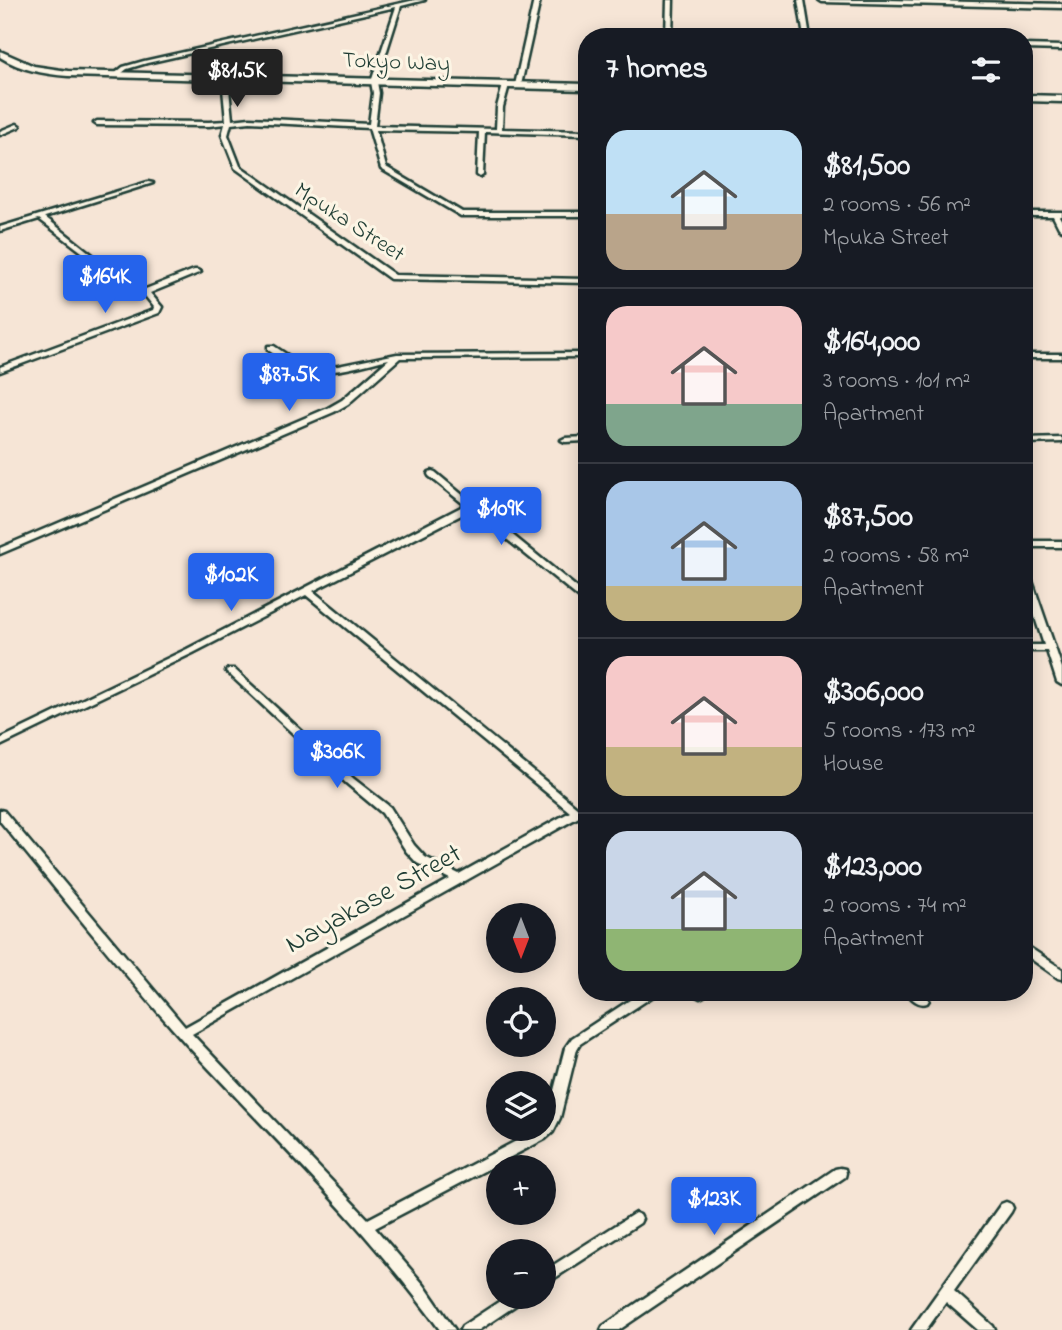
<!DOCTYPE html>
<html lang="en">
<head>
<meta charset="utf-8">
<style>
	body { margin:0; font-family:"Indie Flower",sans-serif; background:#20242c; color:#f1f3f6; height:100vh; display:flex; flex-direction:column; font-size:26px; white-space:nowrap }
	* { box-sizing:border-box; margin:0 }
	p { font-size:23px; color:#9ea1a6 }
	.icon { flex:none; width:38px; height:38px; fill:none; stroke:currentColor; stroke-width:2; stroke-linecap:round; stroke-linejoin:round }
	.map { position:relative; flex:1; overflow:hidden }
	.sheet { position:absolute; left:578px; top:28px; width:455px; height:973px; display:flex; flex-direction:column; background:#171b24; border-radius:28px; box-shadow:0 4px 18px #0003 }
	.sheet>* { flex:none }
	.needle { width:46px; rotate:180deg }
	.buttons { position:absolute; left:486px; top:903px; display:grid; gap:14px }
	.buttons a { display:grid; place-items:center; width:70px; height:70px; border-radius:50%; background:#171b24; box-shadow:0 4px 18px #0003; font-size:35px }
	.price { position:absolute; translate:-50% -60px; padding:0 16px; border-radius:7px; background:#2563eb; color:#fff; font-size:23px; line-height:46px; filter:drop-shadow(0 2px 4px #0008) }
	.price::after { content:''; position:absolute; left:50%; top:42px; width:21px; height:16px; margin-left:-10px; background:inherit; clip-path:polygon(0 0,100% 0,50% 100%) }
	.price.current { background:#222; color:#fff }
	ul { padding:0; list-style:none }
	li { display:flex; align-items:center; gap:21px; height:175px; padding:0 28px }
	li+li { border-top:2px solid #363941 }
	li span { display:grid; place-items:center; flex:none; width:196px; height:140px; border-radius:21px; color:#555 }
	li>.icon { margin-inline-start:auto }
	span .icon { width:84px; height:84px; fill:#fffc; stroke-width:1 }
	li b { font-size:30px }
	h2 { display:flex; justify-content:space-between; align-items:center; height:84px; padding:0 28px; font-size:30px }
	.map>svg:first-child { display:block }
</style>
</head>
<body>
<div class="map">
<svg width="1062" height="1330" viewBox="0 0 1062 1330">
	<rect width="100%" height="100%" fill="#f6e5d6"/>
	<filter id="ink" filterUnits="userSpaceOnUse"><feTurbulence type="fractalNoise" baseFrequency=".0143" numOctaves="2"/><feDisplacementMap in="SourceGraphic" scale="14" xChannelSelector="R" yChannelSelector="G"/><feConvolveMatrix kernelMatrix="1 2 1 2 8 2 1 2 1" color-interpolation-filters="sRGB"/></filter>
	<g filter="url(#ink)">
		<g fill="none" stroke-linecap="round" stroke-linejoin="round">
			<defs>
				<path id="street" d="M415 0H425L401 6 377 82 379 93 375 126 496 129 497 107 503 85 506 83 509 85 503 107 502 129 586 131V135L485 132 483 175 480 177 477 175 479 132 376 130 386 167 462 212H586V216H461L381 169 369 128 250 122 231 124 228 135 240 166 395 275 586 279V283L390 279 235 168 222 135 225 124 209 126 97 125 94 123 97 121 209 122 226 121 222 78 225 76 228 78 232 120 250 118 369 124 373 93 371 82 396 7 147 63 127 69 118 76 113 75 123 67 144 61Z
					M534 0H540L521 85 518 87 515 85Z
					M667 0H673L672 37H666Z
					M798 0H804L810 37H804Z
					M819 0H886L1062 4V8L822 2Z
					M1024 45 1062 46V50L1024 49Z
					M17 124 20 126 19 127 0 135V131Z
					M148 182 153 183 45 217 99 260V262H95L39 219 0 231V227Z
					M1024 212H1062V216H1059L1062 221V230L1059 228 1053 216H1024Z
					M194 270H197L201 272 150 293 162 307 159 313 0 372V367L153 310 154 307 142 292 143 290Z
					M268 346H274L298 362 315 367 338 366 397 354 586 353V357L400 358 348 404 334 412 0 554V548L328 408 342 400 389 359C361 365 331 377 302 369 290 365 279 357 268 350Z
					M1024 354H1062V358H1024Z
					M586 437V441L565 442 561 440 565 438Z
					M1062 438V442L1024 443V439Z
					M432 471 435 472 472 503H476L477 506 586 595V602L583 601 471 510 313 591 578 808 586 804V813L192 1034 368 1219 539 1129H544L565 1048 572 1038 642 992H657L655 995 580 1044 577 1049 560 1118 553 1132 545 1139 375 1228 424 1285 455 1330H440C365 1226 273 1138 187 1045 122 973 62 896 0 821V810L4 811 185 1027 450 879 417 863 406 851 382 813 346 783 228 673 226 671 228 669H234L354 779 390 807 414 845 425 857 459 874 570 812 306 595 193 653 0 746V739L187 649 465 505 429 476 428 474 429 472Z
					M1024 541H1062V547H1024Z
					M1024 569 1029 572 1062 668V685L1057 682 1047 651H1024V645H1044L1024 584Z
					M1024 944 1062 969V979L1058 978 1024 954Z
					M694 992H706L704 996 700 998 696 996Z
					M907 992H921L929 1000 927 1003C919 1006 911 999 907 992Z
					M840 1168 845 1169 846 1173 845 1177 619 1330H601L603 1326 835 1169Z
					M1006 1202 1011 1204 1013 1208 1011 1212 954 1291 993 1326 995 1330H978L946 1302 926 1330H911L1001 1204Z
					M635 1213 640 1215 642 1219 640 1223 544 1285V1271Z
					M506 1297H524L522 1301 479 1330H460L462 1326Z"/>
				<path id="secondary" d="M0 51 34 66 68 71 586 84V90L68 76C43 74 21 70 0 57Z
					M1024 95 1062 96V102L1024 101Z"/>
			</defs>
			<!-- street casing -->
			<use href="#street" stroke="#1f3d34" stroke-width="5"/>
			<!-- secondary casing -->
			<use href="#secondary" stroke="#1f3d34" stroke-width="5"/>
			<!-- street -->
			<use href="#street" fill="#fcf5e5" fill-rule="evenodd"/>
			<!-- secondary -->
			<use href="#secondary" fill="#fcf5e5" fill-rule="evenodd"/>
		</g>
	</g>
	<g text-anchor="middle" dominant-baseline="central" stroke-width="6" stroke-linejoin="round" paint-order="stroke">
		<!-- far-street labels -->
		<g font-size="23" fill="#1f3d34" stroke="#fcf5e5">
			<text transform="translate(396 63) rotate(2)">Tokyo Way</text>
			<text transform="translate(349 223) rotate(33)">Mpuka Street</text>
		</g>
		<!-- street labels -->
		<g font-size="28" fill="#1f3d34" stroke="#fcf5e5">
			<text transform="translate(374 900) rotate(-29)">Nayakase Street</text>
		</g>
	</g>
</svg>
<div class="buttons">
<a><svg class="needle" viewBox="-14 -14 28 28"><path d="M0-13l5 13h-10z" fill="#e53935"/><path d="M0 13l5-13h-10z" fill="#9ea1a6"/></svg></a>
<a><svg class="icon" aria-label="locate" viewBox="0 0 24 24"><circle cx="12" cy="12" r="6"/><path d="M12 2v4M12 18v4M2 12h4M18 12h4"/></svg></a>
<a><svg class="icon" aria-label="layers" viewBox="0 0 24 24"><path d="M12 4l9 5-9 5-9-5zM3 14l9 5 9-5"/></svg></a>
<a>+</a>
<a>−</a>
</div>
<b class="price current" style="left:237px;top:109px">$81.5K</b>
<b class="price" style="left:105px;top:315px">$164K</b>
<b class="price" style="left:289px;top:413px">$87.5K</b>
<b class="price" style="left:501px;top:547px">$109K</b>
<b class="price" style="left:231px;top:613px">$102K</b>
<b class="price" style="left:337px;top:790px">$306K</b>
<b class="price" style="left:714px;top:1237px">$123K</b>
<section class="sheet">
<h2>7 homes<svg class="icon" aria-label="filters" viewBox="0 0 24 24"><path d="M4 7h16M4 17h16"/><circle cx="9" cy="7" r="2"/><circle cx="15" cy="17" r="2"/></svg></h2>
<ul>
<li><span style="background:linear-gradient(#bfe0f5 60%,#b9a48a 0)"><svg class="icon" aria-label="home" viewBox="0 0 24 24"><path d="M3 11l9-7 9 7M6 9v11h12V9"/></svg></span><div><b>$81,500</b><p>2 rooms · 56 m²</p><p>Mpuka Street</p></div></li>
<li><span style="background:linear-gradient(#f6c9c9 70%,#7fa58c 0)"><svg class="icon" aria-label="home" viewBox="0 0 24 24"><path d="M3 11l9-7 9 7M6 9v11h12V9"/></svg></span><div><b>$164,000</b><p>3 rooms · 101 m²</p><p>Apartment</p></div></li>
<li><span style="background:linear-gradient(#a9c7e8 75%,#c2b280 0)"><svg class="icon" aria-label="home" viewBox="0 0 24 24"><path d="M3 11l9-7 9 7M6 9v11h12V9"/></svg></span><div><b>$87,500</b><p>2 rooms · 58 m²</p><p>Apartment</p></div></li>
<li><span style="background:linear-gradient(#f6c9c9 65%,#c2b280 0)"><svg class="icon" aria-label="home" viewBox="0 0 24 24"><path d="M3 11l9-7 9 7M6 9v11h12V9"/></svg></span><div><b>$306,000</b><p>5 rooms · 173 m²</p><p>House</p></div></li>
<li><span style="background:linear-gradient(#c9d6e8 70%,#8fb573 0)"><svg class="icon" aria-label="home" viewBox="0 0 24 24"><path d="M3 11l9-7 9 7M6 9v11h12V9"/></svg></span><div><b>$123,000</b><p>2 rooms · 74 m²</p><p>Apartment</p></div></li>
</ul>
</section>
</div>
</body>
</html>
